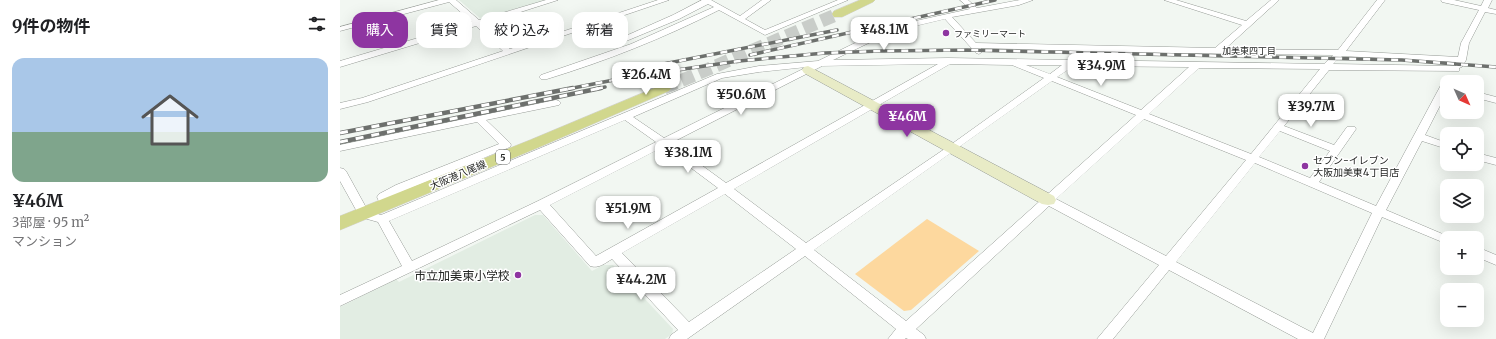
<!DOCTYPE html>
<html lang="ja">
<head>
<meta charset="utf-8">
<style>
	body { margin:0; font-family:Merriweather,"Noto Sans JP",serif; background:#f2f2f2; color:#202124; height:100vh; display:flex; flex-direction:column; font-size:15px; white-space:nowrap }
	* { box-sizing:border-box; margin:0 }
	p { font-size:13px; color:#757577 }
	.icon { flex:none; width:22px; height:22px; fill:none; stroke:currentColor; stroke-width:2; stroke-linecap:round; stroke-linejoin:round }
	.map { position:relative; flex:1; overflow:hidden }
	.drawer { display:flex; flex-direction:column; background:#fff; width:340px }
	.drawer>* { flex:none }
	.guide { position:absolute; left:12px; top:12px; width:380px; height:36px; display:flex; gap:8px }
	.needle { width:26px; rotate:135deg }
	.controls { position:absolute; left:1100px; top:75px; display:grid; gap:8px }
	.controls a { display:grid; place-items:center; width:44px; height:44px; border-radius:8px; background:#fff; box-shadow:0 4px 16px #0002; font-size:20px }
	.price { position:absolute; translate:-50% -34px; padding:0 9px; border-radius:8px; background:#fff; color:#222; font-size:13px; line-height:26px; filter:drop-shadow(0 1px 2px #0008) }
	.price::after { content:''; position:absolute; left:50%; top:24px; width:12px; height:9px; margin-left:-6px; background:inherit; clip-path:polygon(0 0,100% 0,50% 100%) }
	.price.on { background:#8e35a1; color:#fff }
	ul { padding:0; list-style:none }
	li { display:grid; align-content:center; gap:8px; height:212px; padding:0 12px }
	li+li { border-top:1px solid #e0e0e0 }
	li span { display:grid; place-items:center; height:124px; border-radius:12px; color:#555 }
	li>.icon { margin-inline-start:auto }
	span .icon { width:72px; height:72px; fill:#fffc; stroke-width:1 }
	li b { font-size:17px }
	h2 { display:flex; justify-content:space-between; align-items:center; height:48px; padding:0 12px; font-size:17px }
	.chip { padding:0 14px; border-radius:12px; background:#fff; box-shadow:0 4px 16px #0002; font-size:14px; line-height:36px }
	.chip.on { background:#8e35a1; color:#fff }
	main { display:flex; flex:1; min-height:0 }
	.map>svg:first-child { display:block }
</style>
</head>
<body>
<main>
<section class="drawer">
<h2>9件の物件<svg class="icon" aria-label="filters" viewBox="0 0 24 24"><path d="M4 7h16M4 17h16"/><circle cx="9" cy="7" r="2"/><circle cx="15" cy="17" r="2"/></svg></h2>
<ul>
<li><span style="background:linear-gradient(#a9c7e8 60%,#7fa58c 0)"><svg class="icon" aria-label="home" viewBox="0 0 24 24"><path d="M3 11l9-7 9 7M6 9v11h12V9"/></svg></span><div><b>¥46M</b><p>3部屋 · 95 m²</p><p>マンション</p></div></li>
</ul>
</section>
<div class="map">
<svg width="1156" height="339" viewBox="0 0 1156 339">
	<rect width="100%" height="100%" fill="#f2f7f2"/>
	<!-- built -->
	<path fill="#e2ede3" d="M119 0H208L145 19H141Z
		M195 215H203L252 271 263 265H273L333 329 332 334 325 339H0V307L56 279 59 282Z"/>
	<!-- green -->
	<path fill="#fdd89e" d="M587 219 639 251 571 310 564 311 515 274Z"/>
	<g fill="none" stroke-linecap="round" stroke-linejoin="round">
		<!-- primary-tunnel -->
		<path stroke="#c9cdc9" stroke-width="13" stroke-dasharray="13 6" stroke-linecap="butt" d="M324 88 498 14"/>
		<defs>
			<path id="street" d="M99 0H116L139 20 206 0H218L143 24 170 49 318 0H329L28 102 0 109V103L22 98 163 51 136 26 0 67V61L132 22 109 2 0 31V27Z
				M362 0H371L400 16 422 0H431L405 19 425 30 498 0H508L425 35 379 10C324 38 266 61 207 79H201L199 77 201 75 291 44 374 7 368 4 339 19 279 44H276L272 42 333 15Z
				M620 0H628L637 8 680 0H693L679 5 612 17 636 43 875 48 902 25 824 0H836L906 21 931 0H939L885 49 998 50 1037 0H1045L1006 51 1118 57 1121 43 1139 10 1102 2 1101 0H1114L1141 6 1144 0H1152L1148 8 1156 10V14L1145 12 1129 43 1126 60 1122 67 1119 68V71L989 70 944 126 994 145 1007 127H1015L1016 129 979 182 1036 206 1102 83 1107 80 1110 81 1107 82V92L1085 135 1107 143V149L1082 141 1046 210 1112 238H1107V244L1042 217 984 339H958L829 270 773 339H757L819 265 709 206 576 329 584 335 586 339H568L566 338 565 339H548L556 329 465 256 347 339H329L331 335 338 330 272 259C265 263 259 269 250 266L200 210 0 306V295L62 266 38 222 20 217 0 181V168L4 169 6 171 28 211 41 215 377 74 419 66 478 61 548 27 630 9ZM605 19 636 53 639 54 643 51 641 48 742 51 730 60 608 58 493 60 554 31ZM753 52 993 55 984 64 741 60ZM1002 56 1116 62V66L993 64ZM598 64 386 183 331 143 482 66ZM610 64 672 65 704 78 609 146 466 243 394 189ZM686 65H722L710 74ZM734 66 849 67 801 110 717 77ZM467 67 324 138 293 117 382 78 419 72ZM859 68 980 69 911 154 809 114ZM712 81 796 115 566 321 474 250ZM804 119 906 160 826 256 716 199ZM285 120 316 142 198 201 72 261 49 221ZM940 131 990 151 970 178 919 157ZM323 147 378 188 256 256 210 205ZM915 163 1032 213 973 333 836 262ZM385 194 456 249 349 322 282 253Z
				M1137 92 1156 97V103L1137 98Z
				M216 100 219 101 221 103 219 105 146 120 170 143 171 145 170 147 64 191 49 198 52 205 50 208H42L37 197 39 194 56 185 159 144 137 122 0 151V145Z
				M1137 153 1156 158V165L1137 160Z
				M1137 247 1156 255V265L1137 257Z"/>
			<path id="secondary" d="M468 66 714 196 716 200 714 204 708 205 702 204 464 73 462 70 464 67Z"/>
			<path id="primary" d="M520 0H535L533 2 502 17H494L492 14 494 11Z
				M324 84 329 85 331 88 329 91 202 146 0 230V216L190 140Z"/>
		</defs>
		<!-- street casing -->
		<use href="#street" stroke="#969b96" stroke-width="1"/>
		<!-- secondary casing -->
		<use href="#secondary" stroke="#969b96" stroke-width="1"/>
		<!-- primary casing -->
		<use href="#primary" stroke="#d3d3d3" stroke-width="1"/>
		<!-- street -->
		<use href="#street" fill="#fff" fill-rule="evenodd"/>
		<!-- secondary -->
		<use href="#secondary" fill="#e8ebc6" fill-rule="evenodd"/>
		<!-- primary -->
		<use href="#primary" fill="#d1d78d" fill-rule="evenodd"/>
		<defs>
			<path id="rail-far1" d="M410 55 655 0
				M298 69 497 30
				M228 89 289 77 399 61 485 53 541 51 627 50 1062 60 1156 67
				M256 89 265 87"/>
			<path id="rail" d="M0 133 233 88
				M0 142 261 88"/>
		</defs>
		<!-- rail-far1 casing -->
		<use href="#rail-far1" stroke="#6d706d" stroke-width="3.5"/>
		<!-- rail casing -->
		<use href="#rail" stroke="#6d706d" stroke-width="4.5"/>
		<!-- rail-far1 -->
		<use href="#rail-far1" stroke="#fff" stroke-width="2.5" stroke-dasharray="7" stroke-linecap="butt"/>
		<!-- rail -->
		<use href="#rail" stroke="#fff" stroke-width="3" stroke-dasharray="8" stroke-linecap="butt"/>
	</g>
	<!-- markers -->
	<g fill="#8e35a1" stroke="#fff" stroke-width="1.5">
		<circle cx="606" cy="33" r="4"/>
		<circle cx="965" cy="166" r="4"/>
		<circle cx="178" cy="275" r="4"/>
	</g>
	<g text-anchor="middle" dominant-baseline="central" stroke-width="3" stroke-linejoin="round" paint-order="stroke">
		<!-- far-poi labels -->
		<g font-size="9" fill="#232523" stroke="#fff" text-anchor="start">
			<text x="614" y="33">ファミリーマート</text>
		</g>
		<!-- far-neighbourhood labels -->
		<g font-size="9" fill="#232523" stroke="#fff">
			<text x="909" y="50">加美東四丁目</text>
		</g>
		<!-- shield labels -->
		<rect fill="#fff" stroke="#656665" stroke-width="1" x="156" y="150" width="14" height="14" rx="3"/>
		<g font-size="9" font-weight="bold" fill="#232523">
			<text x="163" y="157">5</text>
		</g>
		<!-- poi labels -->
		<g font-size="10" fill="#232523" stroke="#fff" text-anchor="start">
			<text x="973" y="160">セブン-イレブン<tspan x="973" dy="12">大阪加美東4丁目店</tspan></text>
		</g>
		<!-- street labels -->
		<g font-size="10" fill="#232523" stroke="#fff">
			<text transform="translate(118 175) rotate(-23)">大阪港八尾線</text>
		</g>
		<!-- near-poi labels -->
		<g font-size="12" fill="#232523" stroke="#fff" text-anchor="end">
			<text x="170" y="275">市立加美東小学校</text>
		</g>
	</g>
</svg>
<div class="controls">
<a><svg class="needle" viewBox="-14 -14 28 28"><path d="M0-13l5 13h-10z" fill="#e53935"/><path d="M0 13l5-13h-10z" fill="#757577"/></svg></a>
<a><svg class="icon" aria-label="locate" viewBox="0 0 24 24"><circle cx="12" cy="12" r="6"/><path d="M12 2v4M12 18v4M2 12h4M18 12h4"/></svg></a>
<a><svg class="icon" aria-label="layers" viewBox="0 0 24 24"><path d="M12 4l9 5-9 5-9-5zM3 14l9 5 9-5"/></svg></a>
<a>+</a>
<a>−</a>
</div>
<b class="price" style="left:544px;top:51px">¥48.1M</b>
<b class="price" style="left:761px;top:87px">¥34.9M</b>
<b class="price" style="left:306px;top:96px">¥26.4M</b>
<b class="price" style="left:401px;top:116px">¥50.6M</b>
<b class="price" style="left:971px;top:128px">¥39.7M</b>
<b class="price on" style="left:567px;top:138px">¥46M</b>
<b class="price" style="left:348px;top:174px">¥38.1M</b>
<b class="price" style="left:288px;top:230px">¥51.9M</b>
<b class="price" style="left:301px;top:301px">¥44.2M</b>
<div class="guide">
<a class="chip on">購入</a>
<a class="chip">賃貸</a>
<a class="chip">絞り込み</a>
<a class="chip">新着</a>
</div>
</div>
</main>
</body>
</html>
